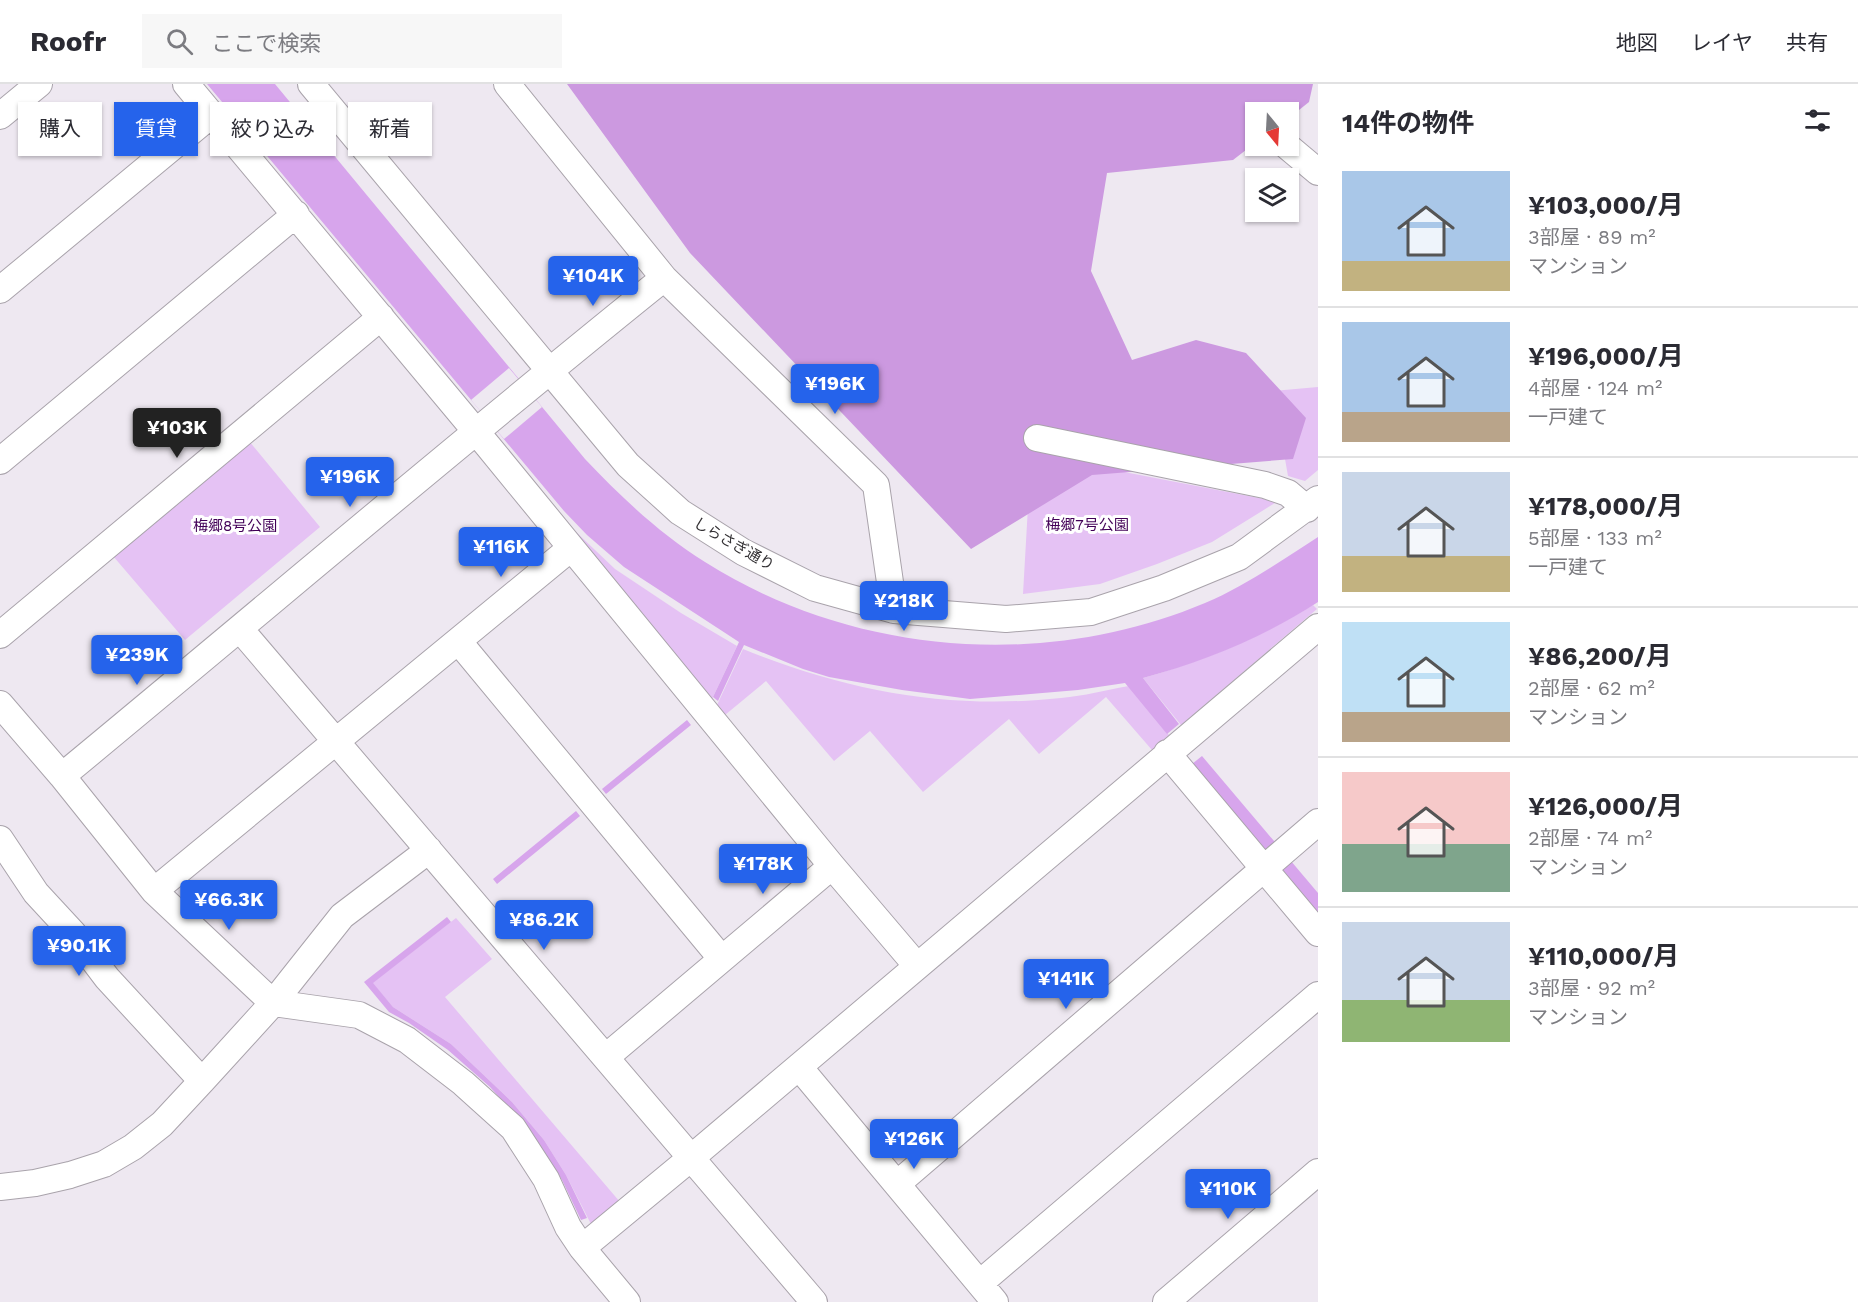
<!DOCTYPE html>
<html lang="ja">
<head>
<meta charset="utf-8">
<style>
	body { margin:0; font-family:"Work Sans","Noto Sans JP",sans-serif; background:#f7f7f7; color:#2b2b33; height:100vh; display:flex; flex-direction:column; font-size:22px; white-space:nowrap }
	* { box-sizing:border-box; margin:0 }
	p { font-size:20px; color:#7c7c81 }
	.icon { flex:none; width:33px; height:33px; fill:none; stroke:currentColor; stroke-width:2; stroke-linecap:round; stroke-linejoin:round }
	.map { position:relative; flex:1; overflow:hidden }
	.sheet { display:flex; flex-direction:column; background:#fff; width:540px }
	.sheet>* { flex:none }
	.top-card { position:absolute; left:18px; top:18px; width:570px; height:54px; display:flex; gap:12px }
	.needle { width:39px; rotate:162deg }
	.buttons { position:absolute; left:1245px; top:18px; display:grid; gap:12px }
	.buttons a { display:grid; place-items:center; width:54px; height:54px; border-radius:0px; background:#fff; box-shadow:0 2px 4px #0004; font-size:30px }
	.price { position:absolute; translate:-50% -51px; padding:0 14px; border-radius:6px; background:#2563eb; color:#fff; font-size:20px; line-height:39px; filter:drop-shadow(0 2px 3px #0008) }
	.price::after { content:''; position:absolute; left:50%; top:36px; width:18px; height:14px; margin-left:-9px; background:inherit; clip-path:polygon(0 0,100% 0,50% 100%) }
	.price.selected { background:#222; color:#fff }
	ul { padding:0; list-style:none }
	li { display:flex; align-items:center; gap:18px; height:150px; padding:0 24px }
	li+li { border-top:2px solid #e1e1e2 }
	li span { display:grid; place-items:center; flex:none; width:168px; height:120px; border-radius:0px; color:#555 }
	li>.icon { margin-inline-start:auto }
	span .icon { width:72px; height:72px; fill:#fffc; stroke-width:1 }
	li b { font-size:26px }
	h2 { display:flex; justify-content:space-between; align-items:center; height:72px; padding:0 24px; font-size:26px }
	.pill { padding:0 21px; border-radius:0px; background:#fff; box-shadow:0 2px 4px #0004; font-size:21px; line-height:54px }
	.pill.selected { background:#2563eb; color:#fff }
	header { display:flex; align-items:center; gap:36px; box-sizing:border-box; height:84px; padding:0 30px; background:#fff; border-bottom:2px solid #e1e1e2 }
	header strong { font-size:28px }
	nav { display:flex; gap:33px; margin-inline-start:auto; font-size:21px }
	.search { width:420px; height:54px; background:#f7f7f7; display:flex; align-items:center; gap:15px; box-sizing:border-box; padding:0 21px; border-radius:0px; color:#7c7c81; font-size:22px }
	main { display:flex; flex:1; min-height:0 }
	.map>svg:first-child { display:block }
</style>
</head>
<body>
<header>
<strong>Roofr</strong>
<div class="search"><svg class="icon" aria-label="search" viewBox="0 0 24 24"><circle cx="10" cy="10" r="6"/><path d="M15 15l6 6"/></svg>ここで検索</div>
<nav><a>地図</a><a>レイヤ</a><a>共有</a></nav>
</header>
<main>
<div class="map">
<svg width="1318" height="1218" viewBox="0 0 1318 1218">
	<rect width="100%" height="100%" fill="#eee8f1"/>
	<!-- green -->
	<path fill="#e5c2f4" d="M1318 303V386L1305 397 1288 392 1273 307Z
		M249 357 320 443 185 556 113 472Z
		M1031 370 1264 415 1275 419 1212 458 1157 480 1100 500 1023 510Z
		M575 447 615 485 681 529 737 562 712 615Z
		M1313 521 1317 525 1181 641 1143 594C1203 577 1260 554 1313 521Z
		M743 565C847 607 948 626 1061 614 1084 612 1106 606 1129 602L1169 651 1152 666 1106 613 1039 670 1009 635 923 708 870 647 834 677 766 597 725 631 717 621Z
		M456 834 492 875 445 913 620 1118 592 1142 566 1091 544 1056 512 1018 451 960 393 923 372 899Z"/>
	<!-- forest -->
	<path fill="#cc99e0" d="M567 0H1313L1309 18 1289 34 1288 28H1256L1255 59 1233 76 1107 89 1091 187 1132 276 1196 256 1246 269 1306 334 1293 375 1092 391 971 465 690 169Z"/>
	<!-- water -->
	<path fill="#d7a5ec" d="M207 0H275L585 375C621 413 660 450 705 478 852 571 1044 587 1205 519 1245 502 1282 476 1318 453V518C1264 553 1205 577 1143 594L1179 640 1167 650 1125 599 1078 606 970 615 902 606 829 593 803 585 744 561 718 617 713 613 739 558 624 483 587 451 564 427Z
		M687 636 691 641 606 710 602 705Z
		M1202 672 1318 809V830L1192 680Z
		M576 727 580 732 497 800 493 795Z
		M447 833 451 838 373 899 393 923 451 960 512 1018 544 1056 566 1091 587 1134 581 1136 562 1096 540 1061 508 1023 490 1003 448 966 409 939 389 928 364 898Z"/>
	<!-- pier -->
	<path fill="#eee8f1" d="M509 284 542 323 504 355 471 316Z"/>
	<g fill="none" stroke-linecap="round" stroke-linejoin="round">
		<defs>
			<path id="minor" d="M186 0 488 362 832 782 917 882
				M311 0 628 381 680 428 743 468 815 504 894 526 1006 535 1091 528 1164 504 1239 473 1318 415
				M507 0 664 194 876 401 894 526
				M0 32 39 0
				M1287 62 1318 88
				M0 206 211 31
				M1037 354 1265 401 1288 409 1307 425
				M0 377 296 130
				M240 545 814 1218
				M0 551 381 233
				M459 558 721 874
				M0 620 62 692 154 807 273 919 359 931 407 956 463 999 513 1044 546 1095 568 1143 582 1164 627 1218
				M1167 669 1318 849
				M62 692C263 526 461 357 664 194
				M0 755 36 809 73 849 107 894 202 997
				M154 807 571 464
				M606 973 832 782
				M799 983 995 1218
				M897 1100 1318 738
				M0 1103 35 1099 70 1091 104 1080 133 1063 162 1040 202 997 273 919 342 832 429 766
				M582 1164 691 1074 1318 543
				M980 1199 1318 911
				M1166 1218 1318 1088"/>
		</defs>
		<!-- minor casing -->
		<use href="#minor" stroke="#a9a3ab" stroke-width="28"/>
		<!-- minor -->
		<use href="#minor" stroke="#fff" stroke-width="26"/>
	</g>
	<g text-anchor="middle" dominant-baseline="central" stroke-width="6" stroke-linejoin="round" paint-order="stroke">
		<!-- park labels -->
		<g font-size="15" fill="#420057" stroke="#fff">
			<text x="1087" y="441">梅郷7号公園</text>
			<text x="235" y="442">梅郷8号公園</text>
		</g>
		<!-- street labels -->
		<g font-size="15" fill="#343235" stroke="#fff">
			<text transform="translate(734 460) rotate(30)">しらさぎ通り</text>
		</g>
	</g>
</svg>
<div class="buttons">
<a><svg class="needle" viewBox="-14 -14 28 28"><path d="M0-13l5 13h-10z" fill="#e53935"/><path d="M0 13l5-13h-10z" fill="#7c7c81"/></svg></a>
<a><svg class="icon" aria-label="layers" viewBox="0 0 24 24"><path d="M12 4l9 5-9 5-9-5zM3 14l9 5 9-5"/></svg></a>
</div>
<b class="price" style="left:593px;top:223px">¥104K</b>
<b class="price" style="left:835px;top:331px">¥196K</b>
<b class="price selected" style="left:177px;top:375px">¥103K</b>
<b class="price" style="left:350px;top:424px">¥196K</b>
<b class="price" style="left:501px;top:494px">¥116K</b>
<b class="price" style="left:904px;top:548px">¥218K</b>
<b class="price" style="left:137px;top:602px">¥239K</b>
<b class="price" style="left:763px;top:811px">¥178K</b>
<b class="price" style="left:229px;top:847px">¥66.3K</b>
<b class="price" style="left:544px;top:867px">¥86.2K</b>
<b class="price" style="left:79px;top:893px">¥90.1K</b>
<b class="price" style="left:1066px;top:926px">¥141K</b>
<b class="price" style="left:914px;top:1086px">¥126K</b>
<b class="price" style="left:1228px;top:1136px">¥110K</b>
<div class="top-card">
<a class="pill">購入</a>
<a class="pill selected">賃貸</a>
<a class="pill">絞り込み</a>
<a class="pill">新着</a>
</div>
</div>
<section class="sheet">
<h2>14件の物件<svg class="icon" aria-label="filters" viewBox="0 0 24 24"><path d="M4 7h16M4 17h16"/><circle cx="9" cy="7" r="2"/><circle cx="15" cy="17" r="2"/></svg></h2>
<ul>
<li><span style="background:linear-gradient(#a9c7e8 75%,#c2b280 0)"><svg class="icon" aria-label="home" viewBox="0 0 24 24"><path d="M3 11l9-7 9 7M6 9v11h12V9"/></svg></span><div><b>¥103,000/月</b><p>3部屋 · 89 m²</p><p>マンション</p></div></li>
<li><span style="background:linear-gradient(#a9c7e8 75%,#b9a48a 0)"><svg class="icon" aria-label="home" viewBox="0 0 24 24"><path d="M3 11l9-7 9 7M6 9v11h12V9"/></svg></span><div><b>¥196,000/月</b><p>4部屋 · 124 m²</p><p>一戸建て</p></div></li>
<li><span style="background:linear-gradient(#c9d6e8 70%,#c2b280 0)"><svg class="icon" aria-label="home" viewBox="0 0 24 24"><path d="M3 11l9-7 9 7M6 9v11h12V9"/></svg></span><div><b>¥178,000/月</b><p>5部屋 · 133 m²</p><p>一戸建て</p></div></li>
<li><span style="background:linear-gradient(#bfe0f5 75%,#b9a48a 0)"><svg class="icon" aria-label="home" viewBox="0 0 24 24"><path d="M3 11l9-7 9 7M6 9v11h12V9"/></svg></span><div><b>¥86,200/月</b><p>2部屋 · 62 m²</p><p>マンション</p></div></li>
<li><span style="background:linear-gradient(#f6c9c9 60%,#7fa58c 0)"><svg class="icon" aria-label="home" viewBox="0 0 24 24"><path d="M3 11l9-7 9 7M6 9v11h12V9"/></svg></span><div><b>¥126,000/月</b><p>2部屋 · 74 m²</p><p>マンション</p></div></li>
<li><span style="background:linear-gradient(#c9d6e8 65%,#8fb573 0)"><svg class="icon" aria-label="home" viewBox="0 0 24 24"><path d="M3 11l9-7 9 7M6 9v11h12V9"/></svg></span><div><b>¥110,000/月</b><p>3部屋 · 92 m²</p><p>マンション</p></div></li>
</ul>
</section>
</main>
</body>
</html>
